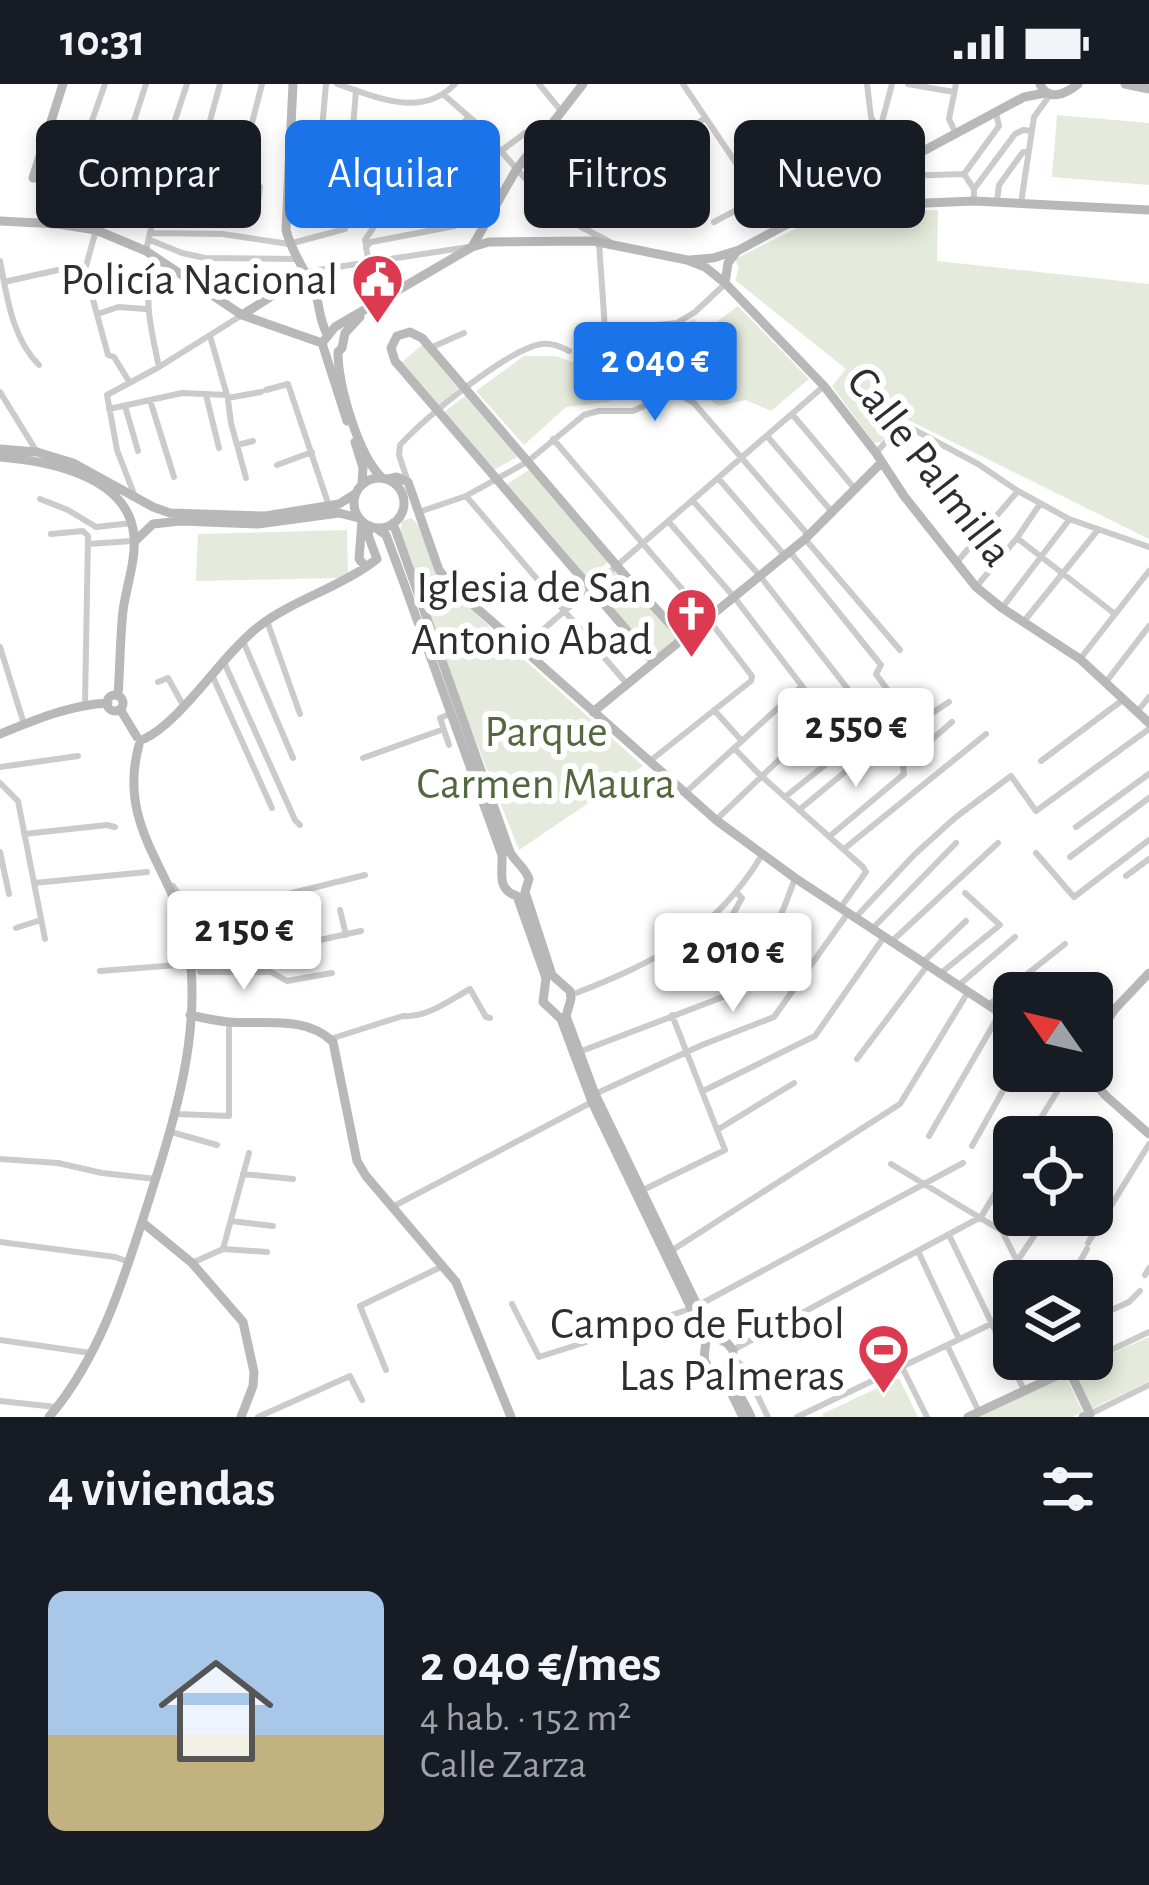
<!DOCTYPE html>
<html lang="es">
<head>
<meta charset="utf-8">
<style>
	body { margin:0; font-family:"Alegreya Sans",sans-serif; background:#242831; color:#f1f3f6; height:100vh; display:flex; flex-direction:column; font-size:45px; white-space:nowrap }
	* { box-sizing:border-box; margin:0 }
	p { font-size:39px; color:#9ea1a6 }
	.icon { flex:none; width:66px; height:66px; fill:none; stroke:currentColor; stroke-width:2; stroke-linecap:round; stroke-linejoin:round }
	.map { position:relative; height:1333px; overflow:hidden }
	.panel { display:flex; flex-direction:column; background:#171b24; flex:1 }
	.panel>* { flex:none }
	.hud { position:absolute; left:36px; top:36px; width:1077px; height:108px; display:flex; gap:24px }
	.needle { width:78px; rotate:304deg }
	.buttons { position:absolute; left:993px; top:888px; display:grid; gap:24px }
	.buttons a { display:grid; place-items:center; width:120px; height:120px; border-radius:18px; background:#171b24; box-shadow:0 6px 18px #0003; font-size:60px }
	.price { position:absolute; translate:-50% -102px; padding:0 27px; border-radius:12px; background:#fff; color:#222; font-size:39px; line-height:78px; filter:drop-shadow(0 3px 6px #0008) }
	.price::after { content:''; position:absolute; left:50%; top:72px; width:36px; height:27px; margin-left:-18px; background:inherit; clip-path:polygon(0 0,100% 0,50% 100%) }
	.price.selected { background:#1a73e8; color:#fff }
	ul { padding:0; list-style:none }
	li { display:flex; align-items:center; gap:36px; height:300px; padding:0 48px }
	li+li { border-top:3px solid #363941 }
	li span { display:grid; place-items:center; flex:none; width:336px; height:240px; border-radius:18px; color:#555 }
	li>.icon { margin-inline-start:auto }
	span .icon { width:144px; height:144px; fill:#fffc; stroke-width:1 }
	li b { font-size:51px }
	h2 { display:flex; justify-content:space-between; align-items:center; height:144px; padding:0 48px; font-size:51px }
	.chip { padding:0 42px; border-radius:18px; background:#171b24; box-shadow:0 6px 18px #0003; font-size:42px; line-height:108px }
	.chip.selected { background:#1a73e8; color:#fff }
	.status { display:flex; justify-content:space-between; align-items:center; height:84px; padding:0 60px; background:#171b24; direction:ltr }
	.status svg { height:33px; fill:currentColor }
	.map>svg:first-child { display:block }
</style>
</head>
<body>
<div class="status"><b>10:31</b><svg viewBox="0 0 49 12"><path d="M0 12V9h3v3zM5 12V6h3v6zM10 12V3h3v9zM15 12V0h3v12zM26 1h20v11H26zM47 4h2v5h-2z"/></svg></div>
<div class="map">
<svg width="1149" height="1333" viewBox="0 0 1149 1333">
	<rect width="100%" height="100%" fill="#fff"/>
	<!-- green -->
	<path fill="#e5ebdc" d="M1057 31 1149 39V101L1052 93Z
		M938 126 937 177 1149 200V455L904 334 881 358 874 359 832 302 846 285 735 196 739 184 735 175 827 129Z
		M738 222 809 295 771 327 746 316 718 322 687 299 643 304 608 318 566 323 524 361 476 307 524 272H556L589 284 685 261 681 242 694 235 706 246Z
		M423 260 460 303 438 323 401 279Z
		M466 311 519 372 492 387 443 329Z
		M529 386 609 477 587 496 504 402Z
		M411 434C428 446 428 477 441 495L507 560 643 682 519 766 449 590 400 448 402 437Z
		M347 446 348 490 343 494 196 497 198 450Z
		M617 481 683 554 654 578 590 504Z
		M1149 1253V1297L1091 1325 1074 1286Z
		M1065 1291 1083 1328 1072 1333H978Z
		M899 1294 918 1333H823L822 1330Z"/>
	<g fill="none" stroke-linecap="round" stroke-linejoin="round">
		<!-- street -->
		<path stroke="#cbcbcb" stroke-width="6" d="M326 0 318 90H350
			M337 0C377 13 421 35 455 0
			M539 0 562 28
			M683 0 748 97 793 136
			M867 0 871 33 902 92 964 90 999 42 996 29
			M908 0 954 8
			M956 0 949 35 956 50
			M444 11 475 38 547 119 583 144 610 158
			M879 49 892 0
			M501 67 525 49 535 60
			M964 90 974 105V117
			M72 93 105 0
			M94 94 260 103 257 127 252 132 156 122H112
			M115 95 146 0
			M702 97 681 67C680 49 691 44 705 34
			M868 98 878 116 884 120
			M193 99 220 0
			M236 101 262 0
			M974 105 1015 50 1023 46 1032 47
			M997 117 999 101 1023 68H1028
			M1021 119 1034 33 1050 11
			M714 138 763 112
			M96 146 85 186 108 271 114 273 130 299
			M151 149 222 150 289 160 345 145 356 6
			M150 156 182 169 205 174 296 175
			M599 159 605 245
			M366 160 365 156 377 138 404 133 446 79
			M146 167 156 122 158 87 187 0
			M154 172C143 217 150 240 159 283
			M0 177C7 213 12 254 39 281
			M369 179 366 163 371 158 455 142 484 93C484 74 462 67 456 50L468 33
			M304 188 469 163
			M4 198 67 184 85 186
			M98 230 118 223 146 225
			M586 248 677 239 695 228 724 201
			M210 252 227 311
			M430 264 464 249
			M266 306 288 300 329 422
			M0 308 37 368
			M206 311 219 364
			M150 316 174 393
			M228 316 231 339 246 394
			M125 322 138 367
			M109 325 182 309 227 311 228 314 261 308
			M792 330 855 405
			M767 352 832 428
			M553 355 712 540 752 592 751 597 650 677
			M237 361 253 357
			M876 369 898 344 909 343 978 380 1018 407 1069 435 1149 463
			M277 381 312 368
			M718 394 785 472
			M408 398 399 371 400 361C426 333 505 267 541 260 552 259 559 262 569 267
			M134 410 117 366 107 311 159 283 242 231
			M466 412 627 600
			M40 415 68 426 96 443 132 439
			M693 417 760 492 886 654 891 656 949 618
			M419 428 466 412 527 378 584 331 599 327H633L670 310 682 312 694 319 809 452
			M668 437 734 513 812 615
			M51 450 83 447 88 452 85 620
			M983 450 1005 469
			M1017 454 1115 530
			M805 455 900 566
			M88 460 132 457
			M790 468 881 581 876 590 894 615
			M956 479 1018 407
			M976 503 1017 454 1040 420
			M1002 524 1069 436
			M1025 536 1097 447
			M267 537 300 630
			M243 557 293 674
			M0 563 24 640
			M523 563 824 302
			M1080 575 1149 487
			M223 576 295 736 300 741
			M213 593 272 724
			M158 598 168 594 183 621
			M1106 598 1149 542
			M714 626 742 657
			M1137 628 1149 613
			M449 661 440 634 450 630
			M734 664 757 688 863 783 866 788 841 823
			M363 674 444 645
			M1041 677 1124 615
			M0 683 78 672
			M0 699 18 717 45 855
			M685 709 802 602
			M785 713 876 640
			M799 726 886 654
			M716 736 849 609
			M1076 743 1149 690
			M24 750 107 741 115 743
			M830 752 904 690 903 683 905 679 952 638
			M844 765 986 650
			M0 768 9 810
			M1036 769 1074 813 1149 756
			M1070 773 1149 714
			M1126 792 1149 775
			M34 799 147 788
			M168 801 173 802 195 833 365 791
			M736 808 742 814 716 860 741 898
			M340 826 346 851
			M855 834 915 770 956 733 1011 692 1036 727 1149 645
			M16 844 41 836
			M872 845 956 759
			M891 858 998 759
			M189 868 283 864 361 847
			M196 868 200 888H271L287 897 332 889
			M923 878 966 837
			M100 887 191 880
			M941 889 1000 841 965 809
			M1056 899 1064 909
			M959 901 1015 853
			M571 911C654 879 714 850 762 771
			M988 921 1065 860
			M330 955 403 932C427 934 450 916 470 905L486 933 490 934
			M579 968 723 913C761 881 779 840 795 794
			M857 975 927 882
			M703 1007 815 952 884 853
			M595 1010 702 961 774 933 848 829
			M176 1030 229 1032V938
			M717 1046 794 999
			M171 1048 217 1061
			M929 1052 999 931
			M1029 1053 1070 987
			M972 1062 1014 987
			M0 1075 58 1079 102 1089 156 1095
			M891 1080 1002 1147 1027 1197
			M243 1090 293 1095
			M643 1106 725 1066 672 931
			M394 1122 592 1018
			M231 1137 273 1142
			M949 1151 1024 1306
			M0 1158 115 1173 129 1178
			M1088 1159 1149 1060
			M223 1165 267 1168
			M671 1167 900 1020 968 908
			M918 1167 959 1255
			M1018 1176 1046 1134
			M192 1179 223 1165 249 1069
			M1145 1191 1149 1184
			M1069 1197 1087 1165
			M512 1220 539 1273 690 1225
			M697 1222 963 1079
			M1092 1235 1129 1218 1140 1207
			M0 1256 91 1269
			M947 1261 979 1328
			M733 1266 981 1133 1014 1078
			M734 1275 743 1282 768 1333
			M1064 1275 1069 1286 1149 1248
			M902 1283 927 1333
			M386 1286 360 1222 443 1182
			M0 1317 56 1323
			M1090 1330 1149 1301
			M258 1333 350 1292 362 1316
			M797 1333 1014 1229"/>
		<!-- secondary -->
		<path stroke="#b8b8b8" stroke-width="9" d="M63 0 33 94C50 93 97 86 102 105 105 116 98 135 96 146
			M293 0 286 146C293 173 307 187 316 211 320 225 320 238 327 250
			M1040 0C1048 18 1066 10 1078 0
			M1125 0 1149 5
			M838 113 856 122 974 117 1149 126
			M0 137 58 140 96 146 146 167 242 231 322 259
			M472 163 516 86 583 0
			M690 176 713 174 739 166 1024 13 1045 9
			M725 199 728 179 737 167
			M242 231 278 208 303 188
			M360 233 345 249 342 264 338 268C338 301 358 371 382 394
			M322 259 335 243 472 163 489 158 593 157 687 176 705 183 725 199 824 302 876 369 904 412 976 503 1002 524 1080 575 1149 639
			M322 259 347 337
			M355 358 363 384 362 399
			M0 365 37 368 73 379 153 423 170 429 265 432 339 420 355 410
			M0 373C48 377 130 392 134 453 136 477 126 503 123 527 120 555 120 584 118 612
			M354 419a25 25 0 1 1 50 0a25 25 0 1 1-50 0Z
			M388 395 397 393 408 398 439 486 453 503 716 736 795 794 1014 938
			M362 437 359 475 366 483 377 475 368 451 370 442
			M393 439 510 768C515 778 525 783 529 795L525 808 552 891 570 907 571 915 566 932 595 1010 712 1252 727 1259 733 1266 732 1279 724 1286H713C699 1278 706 1268 706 1255L592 1018 561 935 543 918 546 894 517 812
			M376 444 386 451 402 494 502 771C503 788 496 805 517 812
			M135 457 153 440 181 437 258 440 339 429 359 434
			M654 578 395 277 391 264 397 252 410 248 422 254 622 488 683 554
			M107 619a8 8 0 1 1 16 0a8 8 0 1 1-16 0Z
			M120 625 137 653
			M593 628 805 455 882 378
			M0 650C35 636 69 621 108 619
			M144 655C181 638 222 571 258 543 290 518 332 506 366 483
			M190 931C203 934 216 937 229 938 263 941 306 931 333 958L357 1077 366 1092 456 1198 511 1333
			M1092 961 1114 926 1149 889
			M1084 987 1106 1012 1149 1050
			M142 1138 192 1179 243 1238 254 1288 253 1302 241 1333
			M732 1279C729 1297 744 1317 751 1333
			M717 1287 726 1298 743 1333
			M49 1333C101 1272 124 1194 148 1119 174 1037 203 947 188 860 176 787 116 745 139 661
			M968 1333 1069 1286 1090 1330 1083 1333"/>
	</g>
	<!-- icons -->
	<defs>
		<symbol id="civic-pin" viewBox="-11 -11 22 30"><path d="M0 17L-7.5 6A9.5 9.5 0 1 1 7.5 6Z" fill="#db3a50" stroke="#fff"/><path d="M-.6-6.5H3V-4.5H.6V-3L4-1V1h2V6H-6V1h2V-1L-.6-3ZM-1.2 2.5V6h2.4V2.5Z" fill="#fff"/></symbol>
		<symbol id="church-pin" viewBox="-11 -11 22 30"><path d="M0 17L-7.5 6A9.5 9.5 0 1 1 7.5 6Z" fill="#db3a50" stroke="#fff"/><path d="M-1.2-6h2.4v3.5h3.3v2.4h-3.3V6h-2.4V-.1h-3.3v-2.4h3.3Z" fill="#fff"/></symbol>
		<symbol id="stadium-pin" viewBox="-11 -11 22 30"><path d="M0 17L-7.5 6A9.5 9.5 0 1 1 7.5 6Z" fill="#db3a50" stroke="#fff"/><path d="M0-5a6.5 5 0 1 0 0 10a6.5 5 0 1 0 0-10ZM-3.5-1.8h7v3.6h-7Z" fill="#fff"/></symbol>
	</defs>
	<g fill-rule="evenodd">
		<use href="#civic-pin" x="348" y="166" width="59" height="81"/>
		<use href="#church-pin" x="662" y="500" width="59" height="81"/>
		<use href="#stadium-pin" x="854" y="1236" width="59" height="81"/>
	</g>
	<g text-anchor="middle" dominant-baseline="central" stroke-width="12" stroke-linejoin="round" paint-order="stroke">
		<!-- poi labels -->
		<g font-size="45" fill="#2e2e2e" stroke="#fff" text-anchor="end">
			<text x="338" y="196">Policía Nacional</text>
			<text x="652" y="504">Iglesia de San<tspan x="652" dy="52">Antonio Abad</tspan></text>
			<text x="845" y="1240">Campo de Futbol<tspan x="845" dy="52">Las Palmeras</tspan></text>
		</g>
		<!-- street labels -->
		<g font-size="45" fill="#2e2e2e" stroke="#fff">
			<text transform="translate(929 383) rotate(52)">Calle Palmilla</text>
		</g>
		<!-- park labels -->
		<g font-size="45" fill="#54673e" stroke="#fff">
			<text x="546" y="648">Parque<tspan x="546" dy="52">Carmen Maura</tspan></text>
		</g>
	</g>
</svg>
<div class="buttons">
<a><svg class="needle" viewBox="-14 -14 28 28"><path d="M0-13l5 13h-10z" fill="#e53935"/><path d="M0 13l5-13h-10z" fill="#9ea1a6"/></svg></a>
<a><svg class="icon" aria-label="locate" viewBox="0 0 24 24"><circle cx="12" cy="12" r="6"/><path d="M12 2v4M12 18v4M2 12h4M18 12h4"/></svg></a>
<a><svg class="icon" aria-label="layers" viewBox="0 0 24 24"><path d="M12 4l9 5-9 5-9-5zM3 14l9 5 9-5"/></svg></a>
</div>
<b class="price selected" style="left:655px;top:340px">2 040 €</b>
<b class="price" style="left:856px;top:706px">2 550 €</b>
<b class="price" style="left:244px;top:909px">2 150 €</b>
<b class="price" style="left:733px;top:931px">2 010 €</b>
<div class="hud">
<a class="chip">Comprar</a>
<a class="chip selected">Alquilar</a>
<a class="chip">Filtros</a>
<a class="chip">Nuevo</a>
</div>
</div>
<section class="panel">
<h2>4 viviendas<svg class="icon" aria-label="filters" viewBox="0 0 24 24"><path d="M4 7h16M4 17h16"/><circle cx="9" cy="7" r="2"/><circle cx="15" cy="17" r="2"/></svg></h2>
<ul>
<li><span style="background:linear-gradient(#a9c7e8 60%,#c2b280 0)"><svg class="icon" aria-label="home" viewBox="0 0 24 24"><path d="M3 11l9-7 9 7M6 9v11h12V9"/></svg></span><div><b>2 040 €/mes</b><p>4 hab. · 152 m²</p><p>Calle Zarza</p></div></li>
</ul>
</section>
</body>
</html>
